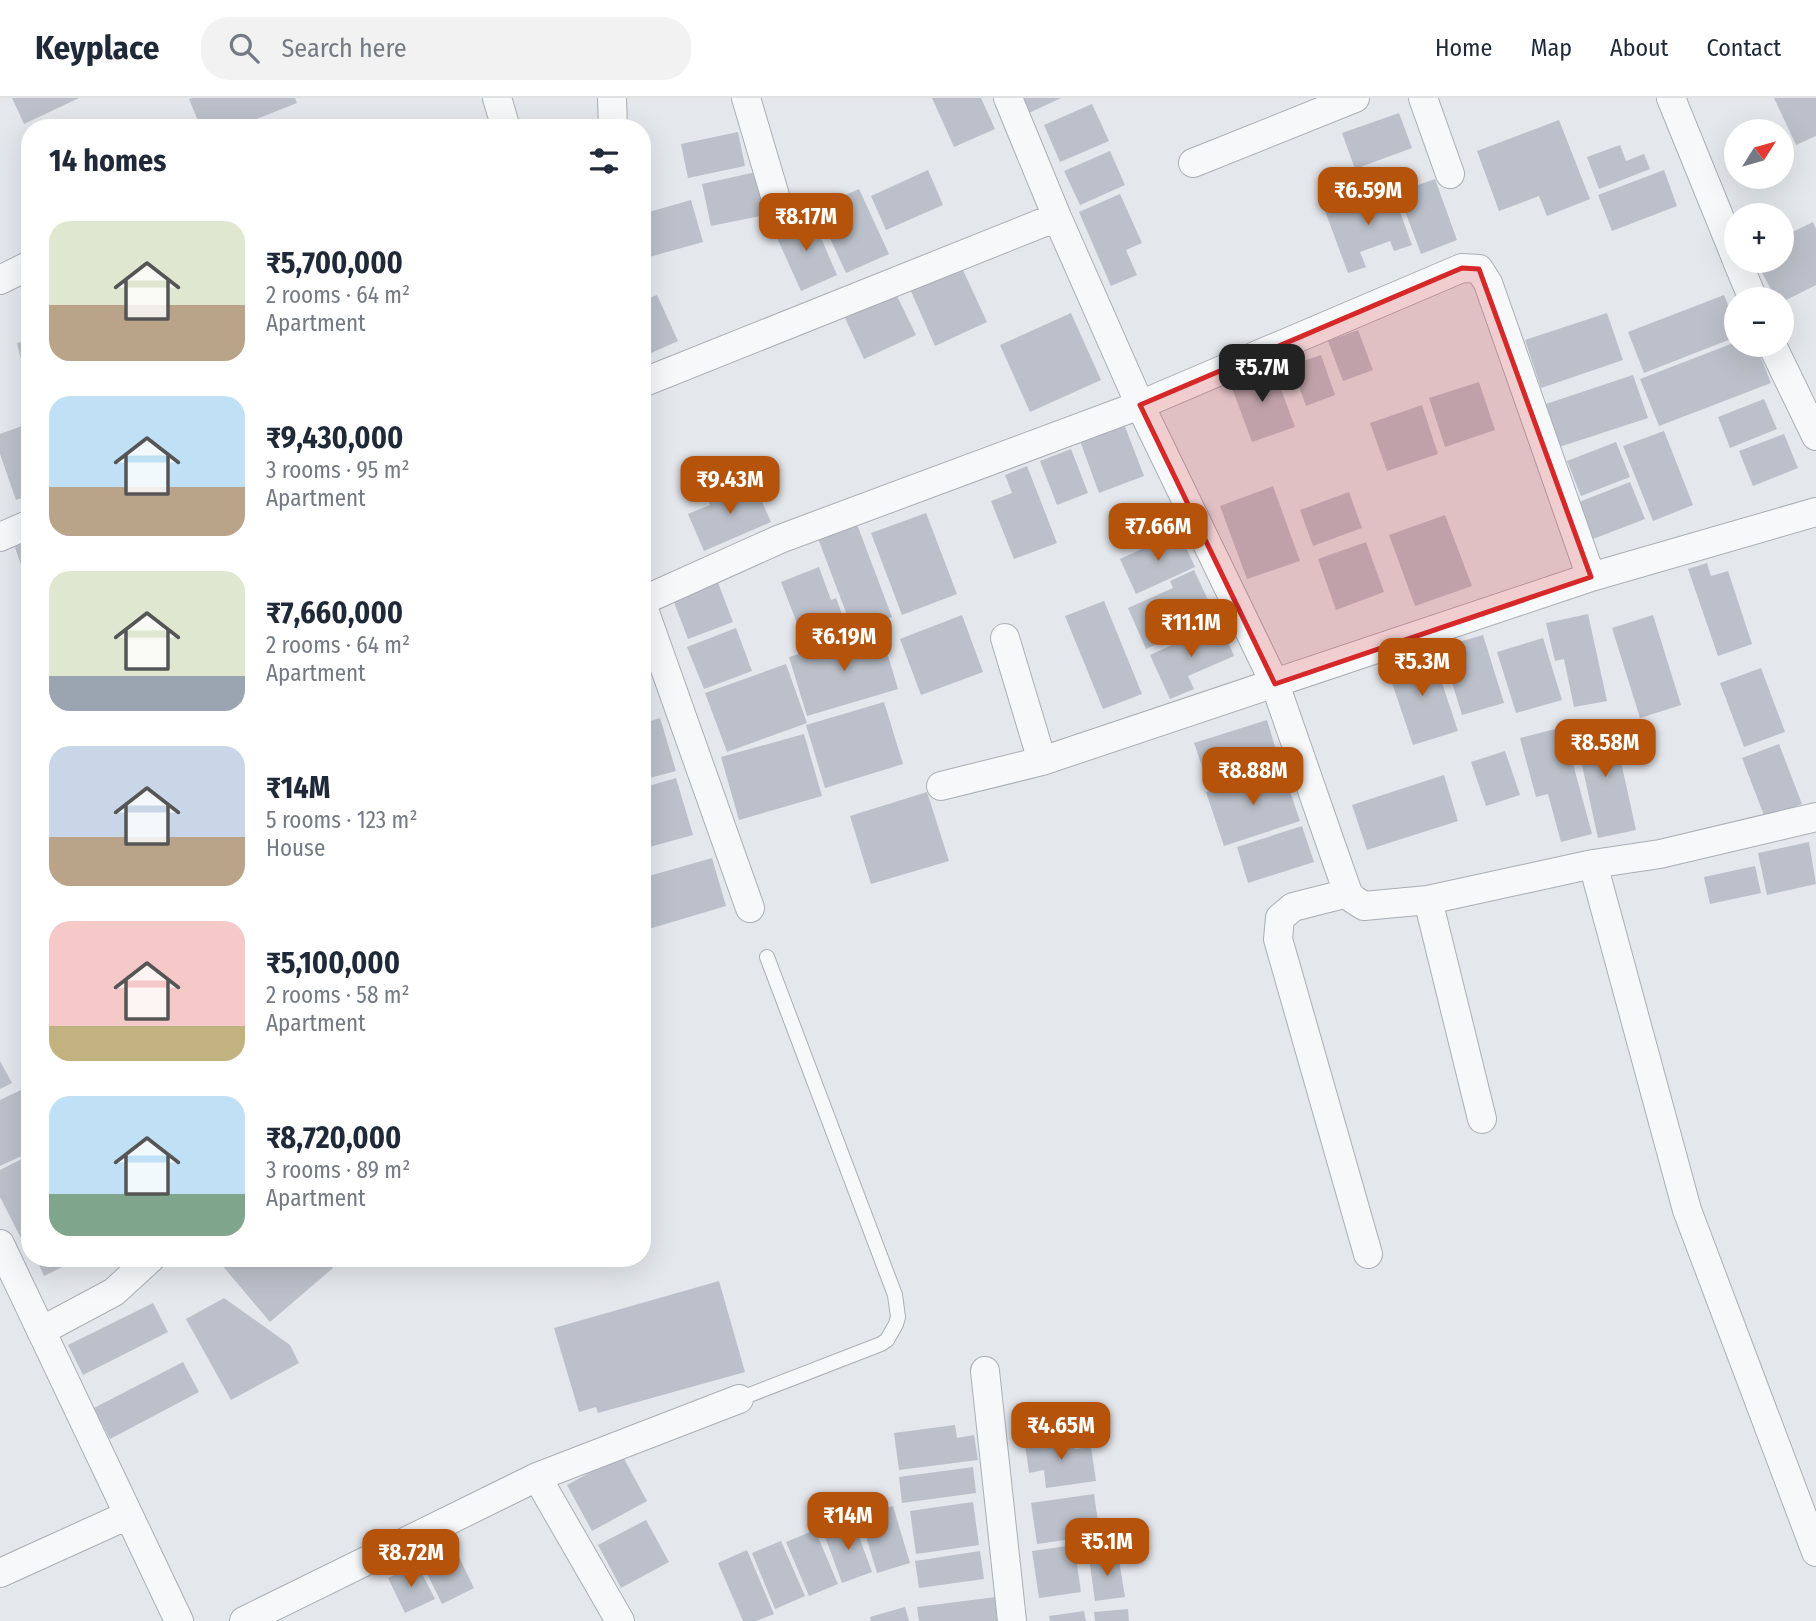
<!DOCTYPE html>
<html lang="en">
<head>
<meta charset="utf-8">
<style>
	body { margin:0; font-family:"Fira Sans Condensed",sans-serif; background:#f2f2f3; color:#1f2937; height:100vh; display:flex; flex-direction:column; font-size:26px; white-space:nowrap }
	* { box-sizing:border-box; margin:0 }
	p { font-size:23px; color:#747a83 }
	.icon { flex:none; width:38px; height:38px; fill:none; stroke:currentColor; stroke-width:2; stroke-linecap:round; stroke-linejoin:round }
	.map { position:relative; flex:1; overflow:hidden }
	.panel { position:absolute; left:21px; top:21px; width:630px; height:1148px; display:flex; flex-direction:column; background:#fff; border-radius:28px; box-shadow:0 7px 28px #0002 }
	.panel>* { flex:none }
	.needle { width:46px; rotate:53deg }
	.fabs { position:absolute; left:1724px; top:21px; display:grid; gap:14px }
	.fabs a { display:grid; place-items:center; width:70px; height:70px; border-radius:50%; background:#fff; box-shadow:0 7px 28px #0002; font-size:35px }
	.price { position:absolute; translate:-50% -60px; padding:0 16px; border-radius:14px; background:#b45309; color:#fff; font-size:23px; line-height:46px; filter:drop-shadow(0 2px 4px #0008) }
	.price::after { content:''; position:absolute; left:50%; top:42px; width:21px; height:16px; margin-left:-10px; background:inherit; clip-path:polygon(0 0,100% 0,50% 100%) }
	.price.current { background:#222; color:#fff }
	ul { padding:0; list-style:none }
	li { display:flex; align-items:center; gap:21px; height:175px; padding:0 28px }
	li span { display:grid; place-items:center; flex:none; width:196px; height:140px; border-radius:21px; color:#555 }
	li>.icon { margin-inline-start:auto }
	span .icon { width:84px; height:84px; fill:#fffc; stroke-width:1 }
	li b { font-size:30px }
	h2 { display:flex; justify-content:space-between; align-items:center; height:84px; padding:0 28px; font-size:30px }
	header { display:flex; align-items:center; gap:42px; box-sizing:border-box; height:98px; padding:0 35px; background:#fff; border-bottom:2px solid #e0e1e3 }
	header strong { font-size:33px }
	nav { display:flex; gap:38px; margin-inline-start:auto; font-size:24px }
	.search { width:490px; height:63px; background:#f2f2f3; display:flex; align-items:center; gap:18px; box-sizing:border-box; padding:0 24px; border-radius:28px; color:#747a83; font-size:26px }
	.map>svg:first-child { display:block }
</style>
</head>
<body>
<header>
<strong>Keyplace</strong>
<div class="search"><svg class="icon" aria-label="search" viewBox="0 0 24 24"><circle cx="10" cy="10" r="6"/><path d="M15 15l6 6"/></svg>Search here</div>
<nav><a>Home</a><a>Map</a><a>About</a><a>Contact</a></nav>
</header>
<div class="map">
<svg width="1816" height="1523" viewBox="0 0 1816 1523">
	<rect width="100%" height="100%" fill="#e4e7ec"/>
	<!-- building -->
	<path fill="#bbc0ca" d="M12 0H79L24 26Z
		M192 0H295L297 5 234 30H201L189 1Z
		M932 0H981L995 31 954 49Z
		M1021 0H1061L1029 15Z
		M1774 0H1816V38L1796 47Z
		M1092 6 1109 43 1060 64 1044 27Z
		M1399 15 1412 50 1355 71 1342 35Z
		M1559 22 1590 101 1547 118 1539 98 1499 113 1477 53Z
		M738 34 745 68 688 80 681 46Z
		M1620 47 1626 63 1644 56 1650 71 1599 91 1587 59Z
		M1110 53 1125 87 1080 107 1064 73Z
		M928 72 943 107 886 132 871 98Z
		M1664 72 1677 108 1612 133 1598 97Z
		M756 74 765 117 711 128 702 86Z
		M1435 81 1457 142 1421 156 1398 94Z
		M1391 89 1412 147 1394 153 1390 143 1360 154 1366 169 1348 175 1325 113Z
		M859 91 889 156 846 175 816 110Z
		M1120 96 1142 145 1126 152 1137 177 1111 188 1079 114Z
		M691 102 703 144 642 161V106L646 105 649 114Z
		M811 117 837 177 801 193 774 133Z
		M1813 124 1816 131V187L1782 204V201H1776L1756 163H1782V139Z
		M961 168 987 224 935 248 910 191Z
		M896 196 916 237 864 261 845 220Z
		M657 197 678 243 642 259V203Z
		M1724 197 1736 227V239L1644 275 1628 234Z
		M1071 215 1101 282 1030 314 1000 247Z
		M1607 215 1623 262 1541 290 1525 242Z
		M1358 232 1373 272 1343 283 1328 243Z
		M30 242V295H29L17 245Z
		M1736 244V247H1756L1771 285 1659 328 1640 281Z
		M1321 257 1335 297 1306 308 1291 267Z
		M1272 267 1295 329 1252 344 1229 282Z
		M1633 277 1648 320 1556 350 1543 307Z
		M1479 284 1495 332 1445 349 1429 300Z
		M1764 301 1777 331 1730 350 1718 319Z
		M1422 307 1438 356 1387 373 1370 325Z
		M30 325V397L16 402 0 356V336Z
		M1124 326 1144 378 1099 395 1080 343Z
		M1664 333 1693 407 1653 423 1623 348Z
		M1784 336 1798 370 1753 388 1739 353Z
		M1616 344 1630 379 1581 398 1567 363Z
		M1071 351 1088 395 1057 407 1040 363Z
		M1027 368 1057 445 1014 461 991 403 1012 395 1005 377Z
		M752 381 771 424 704 453 688 416 710 407 708 401Z
		M1630 384 1645 421 1593 441 1579 404Z
		M1273 388 1300 463 1247 481 1220 408Z
		M1349 394 1362 430 1313 448 1300 412Z
		M926 415 957 496 902 517 871 435Z
		M1445 417 1472 488 1415 508 1389 437Z
		M855 421 892 519 853 533 816 435Z
		M1179 434 1195 469 1136 496 1120 461Z
		M30 443V491H29L15 449Z
		M1366 444 1384 494 1336 512 1318 461Z
		M1707 465 1711 478 1728 473 1752 546 1718 558 1688 471Z
		M819 469 831 502 836 500 849 535 807 551 781 484Z
		M1194 472 1216 519 1146 551 1128 510 1173 490 1170 483Z
		M717 482 733 524 688 541 672 499Z
		M1104 503 1142 596 1103 611 1065 518Z
		M1588 516 1607 603 1574 609 1564 561 1555 563 1546 525Z
		M962 517 983 574 921 597 900 541Z
		M1653 517 1681 607 1640 620 1612 530Z
		M1220 525 1234 558 1188 578 1194 591 1170 601 1150 557Z
		M736 530 752 573 704 591 687 549Z
		M880 531 898 591 807 618 789 559Z
		M1483 537 1504 605 1462 617 1441 549Z
		M1543 540 1562 602 1516 615 1497 554Z
		M646 552 653 574 642 578V553Z
		M1431 552 1458 633 1413 647 1386 567Z
		M786 566 807 625 727 654 705 595Z
		M1761 570 1785 634 1744 649 1720 585Z
		M884 604 903 666 825 690 806 627Z
		M660 620 676 673 642 682V626Z
		M1267 622 1280 665 1209 688 1194 645Z
		M1612 623 1636 732 1598 740 1574 631Z
		M1563 629 1592 736 1561 744 1548 696 1536 699 1520 640Z
		M804 636 822 698 739 722 721 659Z
		M1779 646 1802 706 1765 720 1742 660Z
		M1505 653 1520 697 1486 708 1471 664Z
		M1282 670 1300 723 1224 748 1206 694Z
		M1444 677 1458 723 1367 752 1352 707Z
		M676 680 693 737 642 751V690Z
		M927 694 949 763 871 786 850 718Z
		M1302 728 1314 764 1248 785 1237 749Z
		M1809 744 1816 786 1767 797 1758 755Z
		M712 760 726 808 642 833V780Z
		M1755 768 1761 795 1710 806 1704 779Z
		M0 963 12 985 0 991Z
		M23 991 30 1007V1054L0 1068V1002Z
		M30 1057V1135L21 1140 0 1099V1072Z
		M36 1160H81L44 1178Z
		M216 1160H325L333 1170 270 1224Z
		M719 1183 745 1274 598 1315 596 1309 579 1314 554 1230Z
		M224 1200 290 1247 299 1265 231 1302 186 1221Z
		M153 1205 168 1234 83 1277 68 1247Z
		M183 1264 199 1294 110 1341 94 1310Z
		M955 1327 957 1340 974 1337 978 1362 899 1372 894 1335Z
		M1074 1339 1075 1351 1091 1349 1096 1383 1046 1390 1044 1372 1029 1375 1025 1346Z
		M622 1357 647 1403 592 1433 567 1387Z
		M973 1369 976 1395 902 1405 899 1379Z
		M1094 1396 1100 1437 1037 1446 1031 1405Z
		M973 1404 979 1447 916 1456 910 1413Z
		M893 1408 910 1465 877 1475 860 1419Z
		M646 1422 669 1464 621 1490 598 1447Z
		M853 1422 872 1474 842 1485 823 1433Z
		M815 1432 838 1486 809 1498 786 1444Z
		M450 1441 474 1490 442 1506 418 1457Z
		M781 1443 805 1498 775 1511 752 1455Z
		M1074 1447 1081 1494 1039 1500 1032 1453Z
		M747 1452 774 1516 756 1523H743L718 1465Z
		M980 1453 984 1481 919 1490 915 1463Z
		M1118 1456 1125 1499 1095 1503 1089 1460Z
		M417 1466 435 1501 405 1515 388 1480Z
		M996 1499 999 1523H919L917 1509Z
		M905 1509 909 1523H871L870 1519Z
		M1128 1511 1129 1523H1095L1094 1514Z
		M1084 1513 1086 1523H1050L1049 1518Z"/>
	<g fill="none" stroke-linecap="round" stroke-linejoin="round">
		<defs>
			<path id="lane" d="M739 1301 881 1246 887 1242 896 1226 898 1219 895 1197 767 859"/>
			<path id="street" d="M497 0 506 30
				M612 0 613 30
				M746 0 776 101
				M1008 0 1057 119 1140 307 1275 586 1336 761 1348 795 1353 801 1364 808 1428 802 1593 766 1660 756 1816 719
				M1423 0 1450 76
				M1671 0 1736 160
				M1193 65 1355 0
				M1737 163 1753 201
				M0 182 30 167
				M1772 247 1816 338
				M642 285 1057 119
				M0 439 30 426
				M642 503 780 441 1140 307 1462 170 1479 171 1488 185 1591 479
				M642 506 750 810
				M1005 540 1042 663 1591 479 1816 414
				M941 688 1042 663
				M1593 766 1687 1112 1816 1454
				M1348 795 1293 809 1280 820 1278 841 1368 1156
				M1428 802 1482 1021
				M0 1146 179 1523
				M41 1233 114 1194 151 1160
				M985 1273 1012 1523
				M537 1379 620 1523
				M0 1475 128 1417
				M244 1523 537 1379 739 1301"/>
		</defs>
		<!-- lane casing -->
		<use href="#lane" stroke="#a9aeb7" stroke-width="16"/>
		<!-- street casing -->
		<use href="#street" stroke="#a9aeb7" stroke-width="30"/>
		<!-- lane -->
		<use href="#lane" stroke="#f7f8fa" stroke-width="14"/>
		<!-- street -->
		<use href="#street" stroke="#f7f8fa" stroke-width="28"/>
	</g>
	<!-- marked area -->
	<path fill="#d62828" fill-opacity="0.2" stroke="#d62828" stroke-width="5" stroke-linejoin="round" d="M1462 170 1479 171 1591 479 1275 586 1140 307Z"/>
</svg>
<div class="fabs">
<a><svg class="needle" viewBox="-14 -14 28 28"><path d="M0-13l5 13h-10z" fill="#e53935"/><path d="M0 13l5-13h-10z" fill="#747a83"/></svg></a>
<a>+</a>
<a>−</a>
</div>
<b class="price" style="left:1368px;top:129px">₹6.59M</b>
<b class="price" style="left:806px;top:155px">₹8.17M</b>
<b class="price current" style="left:1262px;top:306px">₹5.7M</b>
<b class="price" style="left:730px;top:418px">₹9.43M</b>
<b class="price" style="left:1158px;top:465px">₹7.66M</b>
<b class="price" style="left:1191px;top:561px">₹11.1M</b>
<b class="price" style="left:844px;top:575px">₹6.19M</b>
<b class="price" style="left:1422px;top:600px">₹5.3M</b>
<b class="price" style="left:1605px;top:681px">₹8.58M</b>
<b class="price" style="left:1253px;top:709px">₹8.88M</b>
<b class="price" style="left:1061px;top:1364px">₹4.65M</b>
<b class="price" style="left:848px;top:1454px">₹14M</b>
<b class="price" style="left:1107px;top:1480px">₹5.1M</b>
<b class="price" style="left:411px;top:1491px">₹8.72M</b>
<section class="panel">
<h2>14 homes<svg class="icon" aria-label="filters" viewBox="0 0 24 24"><path d="M4 7h16M4 17h16"/><circle cx="9" cy="7" r="2"/><circle cx="15" cy="17" r="2"/></svg></h2>
<ul>
<li><span style="background:linear-gradient(#dfe7d0 60%,#b9a48a 0)"><svg class="icon" aria-label="home" viewBox="0 0 24 24"><path d="M3 11l9-7 9 7M6 9v11h12V9"/></svg></span><div><b>₹5,700,000</b><p>2 rooms · 64 m²</p><p>Apartment</p></div></li>
<li><span style="background:linear-gradient(#bfe0f5 65%,#b9a48a 0)"><svg class="icon" aria-label="home" viewBox="0 0 24 24"><path d="M3 11l9-7 9 7M6 9v11h12V9"/></svg></span><div><b>₹9,430,000</b><p>3 rooms · 95 m²</p><p>Apartment</p></div></li>
<li><span style="background:linear-gradient(#dfe7d0 75%,#9aa5b1 0)"><svg class="icon" aria-label="home" viewBox="0 0 24 24"><path d="M3 11l9-7 9 7M6 9v11h12V9"/></svg></span><div><b>₹7,660,000</b><p>2 rooms · 64 m²</p><p>Apartment</p></div></li>
<li><span style="background:linear-gradient(#c9d6e8 65%,#b9a48a 0)"><svg class="icon" aria-label="home" viewBox="0 0 24 24"><path d="M3 11l9-7 9 7M6 9v11h12V9"/></svg></span><div><b>₹14M</b><p>5 rooms · 123 m²</p><p>House</p></div></li>
<li><span style="background:linear-gradient(#f6c9c9 75%,#c2b280 0)"><svg class="icon" aria-label="home" viewBox="0 0 24 24"><path d="M3 11l9-7 9 7M6 9v11h12V9"/></svg></span><div><b>₹5,100,000</b><p>2 rooms · 58 m²</p><p>Apartment</p></div></li>
<li><span style="background:linear-gradient(#bfe0f5 70%,#7fa58c 0)"><svg class="icon" aria-label="home" viewBox="0 0 24 24"><path d="M3 11l9-7 9 7M6 9v11h12V9"/></svg></span><div><b>₹8,720,000</b><p>3 rooms · 89 m²</p><p>Apartment</p></div></li>
</ul>
</section>
</div>
</body>
</html>
